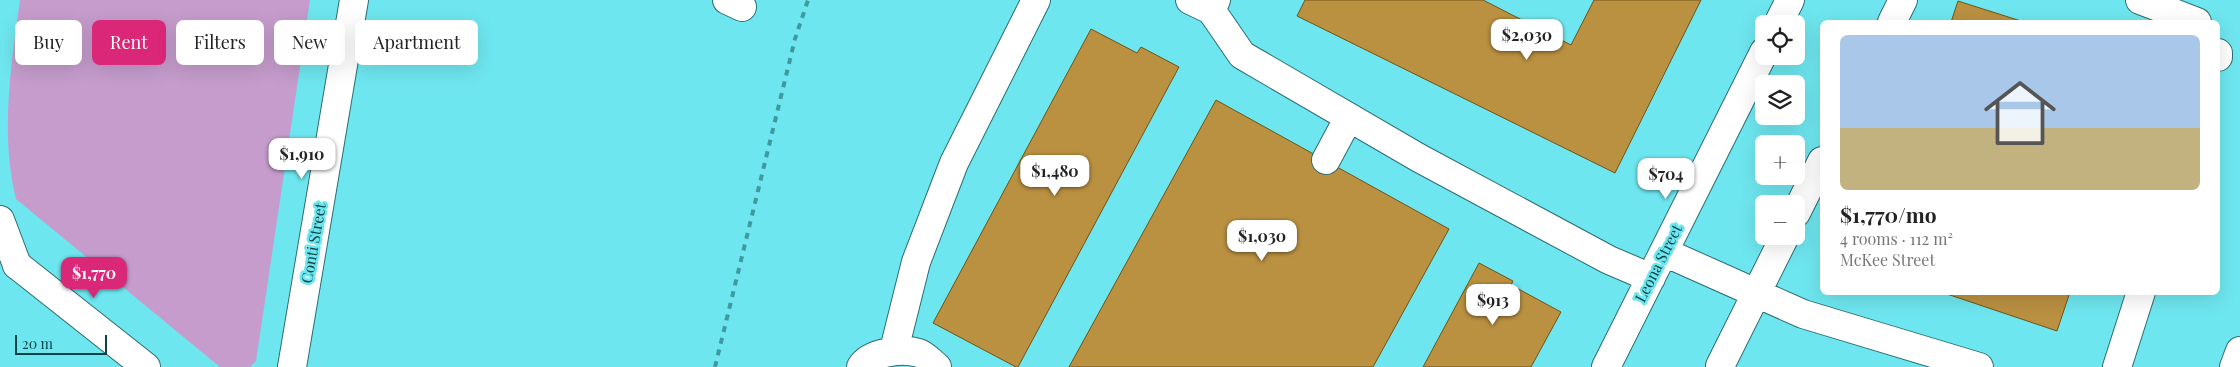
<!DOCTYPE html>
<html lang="en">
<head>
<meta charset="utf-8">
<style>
	body { margin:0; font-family:"Playfair Display",serif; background:#f6f6f6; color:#222; height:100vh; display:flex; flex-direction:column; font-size:19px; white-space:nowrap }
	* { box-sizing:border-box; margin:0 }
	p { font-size:16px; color:#767676 }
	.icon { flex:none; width:28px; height:28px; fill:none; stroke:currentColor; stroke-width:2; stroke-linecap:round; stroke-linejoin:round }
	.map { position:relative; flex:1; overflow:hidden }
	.sheet { position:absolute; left:1820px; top:20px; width:400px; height:275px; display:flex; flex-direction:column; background:#fff; border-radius:8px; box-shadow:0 5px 20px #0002 }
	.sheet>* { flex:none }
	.hud { position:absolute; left:15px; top:20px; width:475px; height:45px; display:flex; gap:10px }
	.buttons { position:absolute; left:1755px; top:15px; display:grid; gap:10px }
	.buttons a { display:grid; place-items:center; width:50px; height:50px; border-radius:8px; background:#fff; box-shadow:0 5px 20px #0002; font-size:25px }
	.scale { position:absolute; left:15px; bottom:12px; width:92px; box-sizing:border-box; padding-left:5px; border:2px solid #0a4245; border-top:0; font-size:14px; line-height:18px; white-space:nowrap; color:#0a4245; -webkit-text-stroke:4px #6ee6ef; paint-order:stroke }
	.price { position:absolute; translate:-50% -42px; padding:0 11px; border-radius:10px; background:#fff; color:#222; font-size:16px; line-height:32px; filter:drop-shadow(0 1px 2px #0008) }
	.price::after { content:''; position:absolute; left:50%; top:30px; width:15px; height:11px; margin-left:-8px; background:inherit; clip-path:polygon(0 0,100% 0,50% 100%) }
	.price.active { background:#db2777; color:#fff }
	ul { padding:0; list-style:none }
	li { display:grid; align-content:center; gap:10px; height:265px; padding:0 20px }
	li span { display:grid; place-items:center; height:155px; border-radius:8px; color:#555 }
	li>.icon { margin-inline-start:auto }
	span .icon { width:90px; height:90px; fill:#fffc; stroke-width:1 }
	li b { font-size:21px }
	.tag { padding:0 18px; border-radius:8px; background:#fff; box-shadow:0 5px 20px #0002; font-size:18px; line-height:45px }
	.tag.active { background:#db2777; color:#fff }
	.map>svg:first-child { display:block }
</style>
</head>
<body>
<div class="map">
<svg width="2240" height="367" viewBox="0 0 2240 367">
	<rect width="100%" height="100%" fill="#6ee6ef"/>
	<!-- green -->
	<path fill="#c59ccc" d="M20 0H310L256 361 250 367H220L16 199C0 135 11 65 20 0Z"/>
	<!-- building -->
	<path fill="#ba9041" stroke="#725314" d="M1305 0H1483L1571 45 1594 0H1701L1615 173 1297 16Z
		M1958 1 2024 22H1951Z
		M1091 29 1137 53 1141 47 1179 67 1018 367H1016L933 323Z
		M1216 100 1449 229 1373 367H1069Z
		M1479 263 1513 281 1511 285 1561 312 1531 367H1423Z
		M1941 292H2070L2057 331Z"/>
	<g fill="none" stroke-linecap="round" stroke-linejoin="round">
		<defs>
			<path id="minor" d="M727 0 742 7
				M1190 0 1211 10
				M1216 0 1211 10 1242 55 1419 158 1609 260 1651 278
				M2140 0 2197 22
				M1892 22 1903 0
				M1778 24 1790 0
				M2218 53V57
				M1326 160 1349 117
				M1796 213 1822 161
				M1664 252 1803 314 1979 367
				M17 265 146 367
				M894 350 916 262 954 163 1036 0
				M1720 366 1785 236
				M292 367 354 0
				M861 367C870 352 903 348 919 353 925 355 932 363 937 367
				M1606 367 1764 52
				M2117 367 2141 292
				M2234 367 2240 351"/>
			<path id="major" d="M0 220 17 265"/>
		</defs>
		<!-- minor casing -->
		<use href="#minor" stroke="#2d6d72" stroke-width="30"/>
		<!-- major casing -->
		<use href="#major" stroke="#2d6d72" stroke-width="30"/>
		<!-- minor -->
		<use href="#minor" stroke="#fff" stroke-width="28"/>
		<!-- major -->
		<use href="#major" stroke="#fff" stroke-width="28"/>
		<!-- rail -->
		<path stroke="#3f9aa0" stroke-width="4" stroke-dasharray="6 6" stroke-linecap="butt" d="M715 367 795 39 808 0"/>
	</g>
	<g text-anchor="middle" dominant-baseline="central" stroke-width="5" stroke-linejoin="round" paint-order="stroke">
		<!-- street labels -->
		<g font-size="15" fill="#0a4245" stroke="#6ee6ef">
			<text transform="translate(313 243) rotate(-80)">Conti Street</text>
			<text transform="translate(1658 263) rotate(-63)">Leona Street</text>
		</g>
	</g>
</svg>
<div class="buttons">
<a><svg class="icon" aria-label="locate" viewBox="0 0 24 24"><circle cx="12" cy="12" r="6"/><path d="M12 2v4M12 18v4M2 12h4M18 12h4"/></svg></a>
<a><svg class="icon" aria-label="layers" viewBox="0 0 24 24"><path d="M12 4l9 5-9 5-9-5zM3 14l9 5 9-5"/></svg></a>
<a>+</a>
<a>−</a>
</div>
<div class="scale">20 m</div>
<b class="price" style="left:1527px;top:61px">$2,030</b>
<b class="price" style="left:302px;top:180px">$1,910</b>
<b class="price" style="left:1055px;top:197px">$1,480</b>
<b class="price" style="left:1666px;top:200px">$704</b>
<b class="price" style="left:1262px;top:262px">$1,030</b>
<b class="price active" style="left:94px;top:299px">$1,770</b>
<b class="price" style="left:1493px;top:326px">$913</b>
<div class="hud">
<a class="tag">Buy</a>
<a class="tag active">Rent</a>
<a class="tag">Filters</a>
<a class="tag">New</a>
<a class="tag">Apartment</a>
</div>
<section class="sheet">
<ul>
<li><span style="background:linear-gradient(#a9c7e8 60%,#c2b280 0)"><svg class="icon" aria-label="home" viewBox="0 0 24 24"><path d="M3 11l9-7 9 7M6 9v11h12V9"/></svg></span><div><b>$1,770/mo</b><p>4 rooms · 112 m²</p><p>McKee Street</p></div></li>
</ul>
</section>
</div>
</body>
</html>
